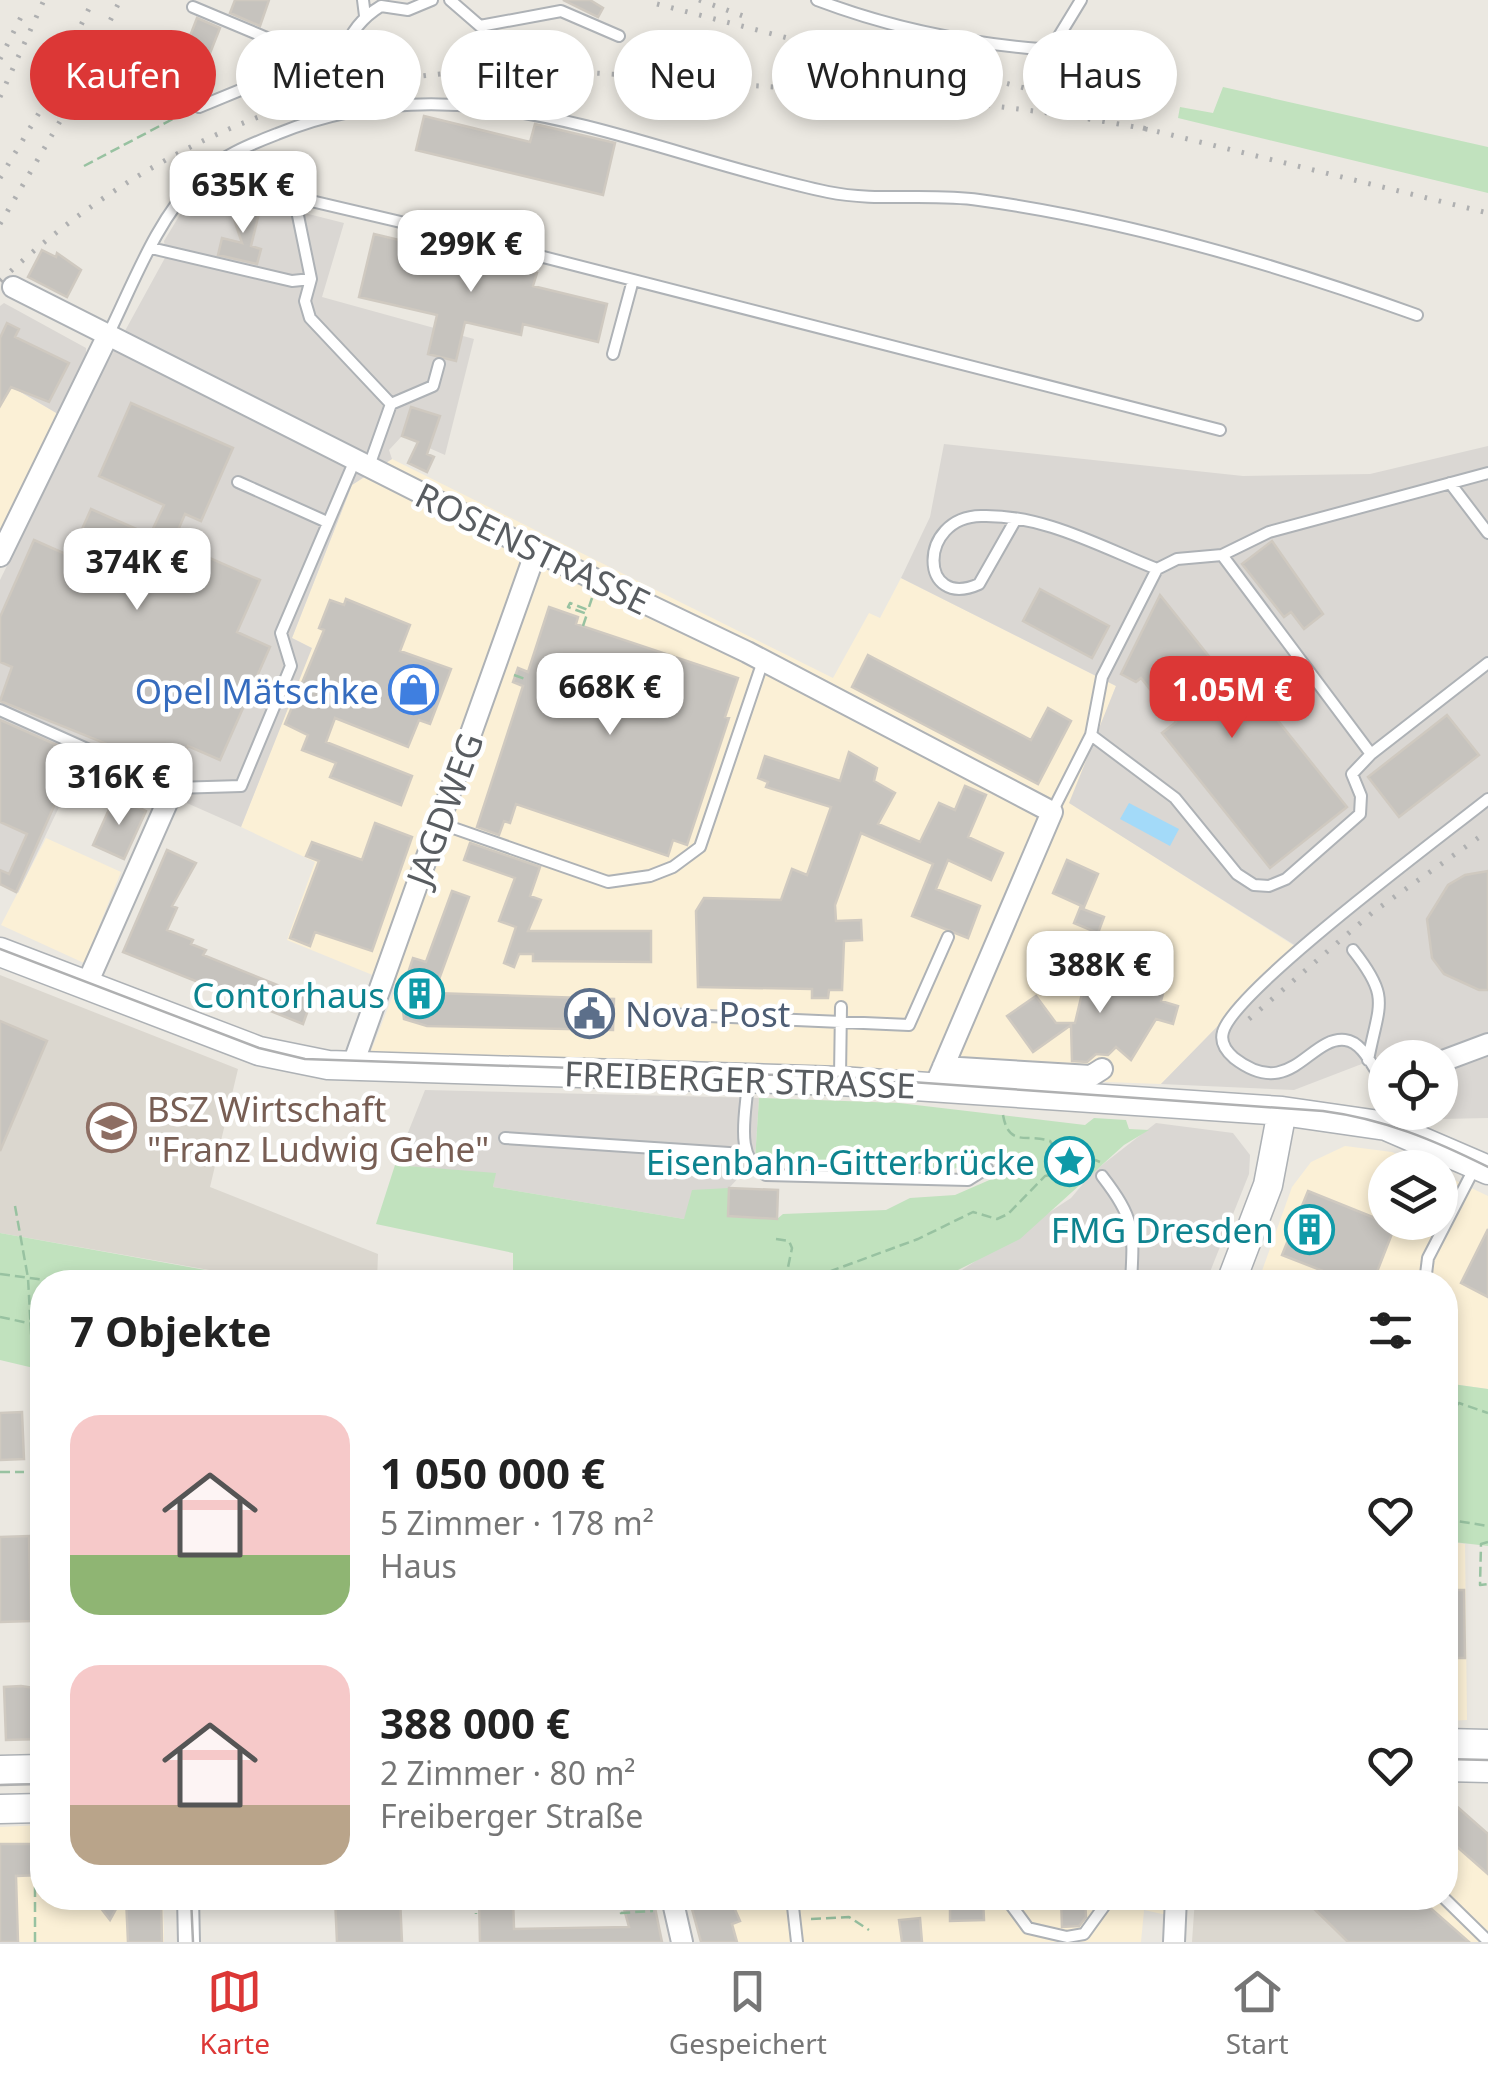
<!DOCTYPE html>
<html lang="de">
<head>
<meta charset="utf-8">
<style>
	body { margin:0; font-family:"Noto Sans",sans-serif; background:#f2f2f2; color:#222; height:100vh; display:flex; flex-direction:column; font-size:38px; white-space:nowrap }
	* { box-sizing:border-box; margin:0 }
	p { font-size:32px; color:#767676 }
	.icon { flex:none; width:55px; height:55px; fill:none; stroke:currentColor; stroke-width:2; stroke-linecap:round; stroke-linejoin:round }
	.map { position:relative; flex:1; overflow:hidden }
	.sheet { position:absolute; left:30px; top:1270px; width:1428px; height:640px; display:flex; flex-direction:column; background:#fff; border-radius:40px; box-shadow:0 5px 15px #0003 }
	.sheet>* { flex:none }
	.top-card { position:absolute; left:30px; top:30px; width:1430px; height:90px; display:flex; gap:20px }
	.fabs { position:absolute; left:1368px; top:1040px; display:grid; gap:20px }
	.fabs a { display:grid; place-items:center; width:90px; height:90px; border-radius:50%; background:#fff; box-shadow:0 5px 15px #0003; font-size:50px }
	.price { position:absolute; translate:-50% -85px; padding:0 22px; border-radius:20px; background:#fff; color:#222; font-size:32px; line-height:65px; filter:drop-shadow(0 2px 5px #0008) }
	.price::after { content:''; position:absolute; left:50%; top:60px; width:30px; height:22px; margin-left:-15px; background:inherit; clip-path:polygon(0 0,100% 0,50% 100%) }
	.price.on { background:#dc3736; color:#fff }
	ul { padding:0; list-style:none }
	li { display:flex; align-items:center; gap:30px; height:250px; padding:0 40px }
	li span { display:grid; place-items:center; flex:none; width:280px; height:200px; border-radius:30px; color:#555 }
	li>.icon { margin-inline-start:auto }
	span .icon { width:120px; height:120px; fill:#fffc; stroke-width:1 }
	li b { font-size:42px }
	h2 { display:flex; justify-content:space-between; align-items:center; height:120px; padding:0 40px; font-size:42px }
	.chip { padding:0 35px; border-radius:45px; background:#fff; box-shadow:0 5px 15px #0003; font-size:35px; line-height:90px }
	.chip.on { background:#dc3736; color:#fff }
	.dock { display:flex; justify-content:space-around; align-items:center; height:140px; border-top:2px solid #e0e0e0; background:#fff; font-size:28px; color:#767676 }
	.dock a { display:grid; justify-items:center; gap:5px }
	.dock .on { color:#dc3736 }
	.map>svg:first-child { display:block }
</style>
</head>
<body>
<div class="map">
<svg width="1488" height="1942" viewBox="0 0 1488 1942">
	<rect width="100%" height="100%" fill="#ebe8e1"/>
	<!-- commercial -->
	<path fill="#fbf0d6" d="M0 380 58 414 0 533Z
		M392 459 833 678 869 613 880 618 901 578 1116 686 1070 803 1296 947 1161 1084 369 1056 397 985 287 940 315 862 241 827 311 648 292 638 352 485Z
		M46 838 121 872 84 963 1 925Z
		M1345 1146 1392 1152 1427 1167 1385 1168V1222H1440V1173L1488 1196V1389L1445 1383V1282H1258L1292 1187 1311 1162Z
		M1445 1541 1465 1544 1467 1720 1445 1721Z
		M1445 1797 1488 1834V1942H1348L1303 1898H1445Z
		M42 1825V1898H163L164 1942H0V1827Z
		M688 1898H1168L1167 1915 1144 1910 1141 1942H700Z"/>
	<!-- industrial -->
	<path fill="#dad7d3" d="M214 190 344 223 322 297 474 339 445 455 402 436 389 450 392 459 352 485 292 638 312 648 241 827 83 757 18 893 0 885V580L103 371 166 256 164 241 181 213Z
		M4 303 86 348V360L58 414 0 380V306Z
		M944 444 1243 476 1370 474 1488 446V1118L1441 1119 1431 1113 1440 1112V1058L1398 1057 1393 1052 1294 1090 1161 1084 1296 946 1069 803 1116 686 901 578 930 517Z
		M425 1090 759 1098 755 1160 729 1188 684 1219 493 1187 495 1174 395 1165Z
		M1156 1123 1233 1133 1250 1155 1249 1174 1206 1282H934L953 1276 1071 1198 1093 1172Z"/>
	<!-- education -->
	<path fill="#dbd7cf" d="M0 975 238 1069 210 1187 378 1254 377 1282H277L0 1233Z
		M1195 1898H1303L1348 1942H1192Z"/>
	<!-- green -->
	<path fill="#c1e2be" d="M1223 87 1488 147V193L1178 118 1180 107 1213 113Z
		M759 1098 899 1103 1085 1125 1094 1118 1126 1120 1129 1129 1149 1130 1124 1145 1020 1239 934 1282H513V1253L376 1224 395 1165 496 1173 493 1187 684 1219 692 1190 729 1188V1216L777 1219 783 1214 886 1210 910 1198 955 1195 994 1178 1003 1158 991 1153 942 1174 908 1166 755 1160Z
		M0 1233 250 1278 277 1282H42V1370L0 1360Z
		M1445 1383 1488 1389V1546L1445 1541Z"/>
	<!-- water -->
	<path fill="#a3daf9" d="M1129 803 1179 829 1170 846 1120 819Z"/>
	<!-- building -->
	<path fill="#c6c3be" stroke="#cfc9c0" stroke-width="2.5" d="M235 0H269L260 26 230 13Z
		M563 0H590L603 8 598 17Z
		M197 18 220 28 190 104 121 77 135 39 182 57Z
		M1117 92 1152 101 1148 115 1113 106Z
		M424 116 530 142 535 124 615 143 603 195 416 150Z
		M244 201 260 209 251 246 261 249 257 264 218 255 222 238 242 243 232 213Z
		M374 234 537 273 533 286 607 304 598 342 523 324 521 335 465 322 456 361 428 354 437 315 359 297Z
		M42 250 56 257 57 253 81 270 67 297 28 277Z
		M7 323 19 329 15 337 69 363 49 402 11 387 0 406V338Z
		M131 403 233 448 201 521 185 514 173 542 260 580 237 632 270 647 220 760 188 746 176 772 0 701 12 667 0 662V617L34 540 70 556 91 509 150 535 164 505 99 476Z
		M411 407 440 416 427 454 434 457 427 472 408 463 418 442 402 436Z
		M1272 541 1323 614 1304 629 1291 612 1284 617 1242 564Z
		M1040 589 1109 626 1092 658 1023 621Z
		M1160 595 1228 680 1239 672 1347 807 1270 868 1162 733 1176 722 1141 678 1136 682 1121 674Z
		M346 599 410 625 400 651 451 669 430 724 419 720 408 747 335 718 326 742 412 776 401 805 330 777 336 763 302 750 308 735 285 724 324 630 319 628 330 600 344 605Z
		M549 607 578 617 576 624 738 678 725 717 729 718 687 845 673 840 668 856 516 804 510 823 504 821 499 835 477 827 523 686 513 682 518 668 528 672Z
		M868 655 1031 740 1048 708 1071 721 1038 784 852 687Z
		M1447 715 1479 755 1399 817 1368 777Z
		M0 720 77 754 16 892 0 884V870L9 874 27 834 0 822Z
		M849 752 877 768 874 781 895 793 878 824 920 842 939 803 955 810 965 786 986 795 968 837 1003 853 991 880 948 860 936 889 980 906 968 938 912 916 933 864 861 833 835 905 836 921 861 920 862 940 844 941 842 990H829L828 998H812V989L698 987 696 911 704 898 781 900 792 869 807 875 831 807 766 787 768 782 758 778 765 756 840 781Z
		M115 796 146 811 124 859 93 845Z
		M375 823 412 837 372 951 315 932 310 946 290 938 319 861 306 856 312 842 362 860Z
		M470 843 540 867 530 896 541 900 528 931H651V962L533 961V954H519L514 967 504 963 516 927 499 921 515 878 464 860Z
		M167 850 196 863 172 906 177 908 167 930 193 940 191 944 206 950 203 955 312 999 303 1024 123 952Z
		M1067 860 1098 874 1084 907 1053 893Z
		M1488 871V990H1479L1444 974 1432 958 1427 919 1448 885 1465 875Z
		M452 891 469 897 434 993 614 999 613 1030 427 1026 404 1019 401 994 413 958 426 962Z
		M1080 908 1104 917 1098 933 1074 923Z
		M1089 964 1165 986 1161 1001 1178 1006 1173 1024 1156 1019 1131 1060 1116 1047 1108 1055 1096 1054 1087 1062 1072 1061 1071 1025 1033 1052 1007 1016 1036 996 1056 1023H1075Z
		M0 1021 47 1041 0 1151Z
		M729 1188 778 1190 777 1219 728 1216Z
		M1308 1191 1395 1226 1373 1282H1351L1282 1255Z
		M1488 1229V1297L1461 1283Z
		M22 1412 24 1459 0 1460V1413Z
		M29 1536 31 1621 0 1622V1537Z
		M1445 1590H1464L1465 1658H1445Z
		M21 1686 42 1689V1739L6 1740 4 1687Z
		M1445 1796 1488 1834V1874L1454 1844 1445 1853Z
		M0 1844H42V1875L16 1876 18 1942H0Z
		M93 1898H122L110 1920Z
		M126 1898H161L162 1942H128Z
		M335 1898H400L402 1942H337Z
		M479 1898H513L514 1929 629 1927 621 1898H653L662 1942H480Z
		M689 1898H730L740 1921 732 1924 737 1942H701Z
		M950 1898H983L984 1920 950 1921Z
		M1061 1898H1085L1086 1917 1079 1926 1062 1927Z
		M1303 1898H1419L1469 1942H1348Z
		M920 1918 922 1942H902L899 1920Z"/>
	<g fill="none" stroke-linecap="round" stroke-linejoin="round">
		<defs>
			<path id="lane" d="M363 0 365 16
				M450 0 480 26 561 11 619 36
				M817 0C888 27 965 43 1040 49L1056 41 1081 0
				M193 7 286 46 315 66
				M199 107 287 71 339 63
				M341 113C337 69 340 31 381 6L408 10 432 0
				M200 175 469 238 1220 430
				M294 196 311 279 305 301 310 318 391 404
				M151 248 292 281 311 279
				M108 335C134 282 156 221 198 178 217 158 251 144 277 134 467 55 642 153 828 192 877 202 930 193 979 200 1125 220 1278 265 1417 315
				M613 354 633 280
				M369 466 391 404 433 386 439 364
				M238 482 327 522
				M1450 483 1488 533
				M1016 519 979 584C919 611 917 517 981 516 1043 514 1101 547 1157 569
				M0 710 174 788 241 786 291 666 281 633 355 460
				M1091 735 1175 798 1237 874 1254 885 1269 886 1286 879 1360 814 1361 796 1352 774 1371 754 1222 555
				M1371 754 1488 663
				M1052 812 1091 735 1102 677 1157 569 1177 559 1222 555 1269 532 1488 473
				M439 823 608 882 650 876 673 867 700 847 763 661
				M1353 950C1391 998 1379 1003 1368 1060
				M641 1013 909 1025 948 937
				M840 1076 841 1007
				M748 1079C747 1112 732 1157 766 1175L968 1180 987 1168
				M1385 1084C1374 1071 1364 1042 1345 1040 1309 1036 1291 1102 1234 1058 1226 1051 1220 1042 1223 1032 1234 990 1443 835 1488 799
				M505 1138 744 1154
				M1102 1176C1135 1219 1134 1230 1131 1282
				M1425 1282 1428 1258 1476 1165
				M37 1458 42 1473
				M792 1898 797 1942
				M1006 1898 1028 1928 1067 1937 1084 1934 1110 1898
				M1444 1898 1488 1941"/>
			<path id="street" d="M13 287 536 551 747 652 1052 812 935 1086
				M0 556 107 337
				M86 986 170 796
				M1440 1062 1488 1044
				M352 1067 536 551
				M943 1067 1091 1076 1102 1069
				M188 1898 189 1942
				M672 1898 682 1942
				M1174 1942 1176 1898"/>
			<path id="secondary" d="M0 952 259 1051 328 1065 840 1081 1282 1111 1386 1126 1488 1170
				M1231 1282 1268 1185 1282 1111
				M1445 1743 1488 1744
				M1445 1767 1488 1768
				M0 1770 42 1769
				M0 1809 42 1808"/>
		</defs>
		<!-- lane casing -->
		<use href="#lane" stroke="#aeb2b6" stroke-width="14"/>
		<!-- street casing -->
		<use href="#street" stroke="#aeb2b6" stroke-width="24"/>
		<!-- secondary casing -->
		<use href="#secondary" stroke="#adb1b5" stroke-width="31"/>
		<!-- path -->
		<path stroke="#98c2a1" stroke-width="2.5" stroke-dasharray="10 5" stroke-linecap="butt" d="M84 166 188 111
			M583 626 587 614 568 607 570 603 588 610 592 598
			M514 675 525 679
			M1003 1115C1009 1148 1026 1133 1050 1141L1059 1155 1057 1171
			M15 1206 28 1278 35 1405 42 1408
			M776 1239 789 1241 792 1248 785 1282
			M0 1274 61 1282
			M801 1282 918 1239 973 1212 997 1219 1008 1214 1045 1176 1080 1170 1093 1159 1100 1162
			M0 1317 42 1326
			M35 1407 36 1444
			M1445 1418 1459 1403 1488 1413
			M0 1472H24
			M1445 1519 1488 1526
			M1488 1542 1481 1544 1480 1585 1488 1584
			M35 1844V1830
			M475 1898 476 1914
			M616 1898 621 1913 653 1911
			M811 1919 849 1917 869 1930
			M35 1942V1876"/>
		<!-- lane -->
		<use href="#lane" stroke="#fff" stroke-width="10"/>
		<!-- street -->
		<use href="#street" stroke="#fff" stroke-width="20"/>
		<!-- secondary -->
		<use href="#secondary" stroke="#fff" stroke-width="28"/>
		<!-- tram -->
		<path stroke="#afb0b1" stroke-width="2.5" d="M0 949 259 1048 305 1059 840 1077 1323 1111C1384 1119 1434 1140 1488 1167
			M1445 1759 1488 1760
			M0 1785 42 1784
			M191 1898 193 1942"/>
		<!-- rail -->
		<path stroke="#afb0b1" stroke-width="5" stroke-dasharray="2.5 12" stroke-linecap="butt" d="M699 0 746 17
			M657 4 1007 95
			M0 59 25 9
			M993 80 1104 108
			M0 97 44 0
			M1143 128 1488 213
			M0 178 39 113 93 0
			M0 224 73 99 120 0
			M0 281C128 161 288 83 465 72 562 66 661 79 759 86 892 95 1025 105 1156 131
			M1249 1019 1373 912 1488 831"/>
	</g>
	<!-- icons -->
	<defs>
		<symbol id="shop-ring" viewBox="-11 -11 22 22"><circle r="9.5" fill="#fff" stroke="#3f7fe0" stroke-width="1.5"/><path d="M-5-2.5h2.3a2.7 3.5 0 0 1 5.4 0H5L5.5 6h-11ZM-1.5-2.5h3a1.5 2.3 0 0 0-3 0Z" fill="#3f7fe0"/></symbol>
		<symbol id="building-ring" viewBox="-11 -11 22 22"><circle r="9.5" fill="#fff" stroke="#0f9aa8" stroke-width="1.5"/><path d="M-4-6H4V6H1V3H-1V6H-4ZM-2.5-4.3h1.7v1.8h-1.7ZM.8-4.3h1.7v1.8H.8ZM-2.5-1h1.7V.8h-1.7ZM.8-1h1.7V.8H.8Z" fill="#0f9aa8"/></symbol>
		<symbol id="civic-ring" viewBox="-11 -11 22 22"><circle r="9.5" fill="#fff" stroke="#5c6f8a" stroke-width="1.5"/><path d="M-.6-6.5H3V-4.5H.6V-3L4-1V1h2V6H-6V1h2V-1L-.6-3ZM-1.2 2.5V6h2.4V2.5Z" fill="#5c6f8a"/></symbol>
		<symbol id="school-ring" viewBox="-11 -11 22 22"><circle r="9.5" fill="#fff" stroke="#8d6e63" stroke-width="1.5"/><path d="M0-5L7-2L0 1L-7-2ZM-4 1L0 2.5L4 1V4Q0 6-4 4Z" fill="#8d6e63"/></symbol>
		<symbol id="sight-ring" viewBox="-11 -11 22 22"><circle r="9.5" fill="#fff" stroke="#0f9aa8" stroke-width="1.5"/><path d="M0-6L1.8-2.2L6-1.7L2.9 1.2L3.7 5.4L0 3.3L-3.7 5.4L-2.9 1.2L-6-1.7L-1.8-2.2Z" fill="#0f9aa8"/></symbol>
	</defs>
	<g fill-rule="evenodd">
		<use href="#shop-ring" x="386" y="662" width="55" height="55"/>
		<use href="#building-ring" x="392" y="966" width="55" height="55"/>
		<use href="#civic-ring" x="562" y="986" width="55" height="55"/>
		<use href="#school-ring" x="84" y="1100" width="55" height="55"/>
		<use href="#sight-ring" x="1042" y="1134" width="55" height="55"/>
		<use href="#building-ring" x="1282" y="1202" width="55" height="55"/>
	</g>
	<g text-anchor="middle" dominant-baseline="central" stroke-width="9" stroke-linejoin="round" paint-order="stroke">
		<!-- street labels -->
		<g font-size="35" fill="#595d61" stroke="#fff">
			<text transform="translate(533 548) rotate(26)">ROSENSTRASSE</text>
			<text transform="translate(444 809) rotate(-70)">JAGDWEG</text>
			<text transform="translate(740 1079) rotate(2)">FREIBERGER STRASSE</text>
		</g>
		<!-- shop labels -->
		<g font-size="35" fill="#366cbe" stroke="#fff" text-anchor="end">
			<text x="379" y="690">Opel Mätschke</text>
		</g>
		<!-- culture labels -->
		<g font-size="35" fill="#0d838f" stroke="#fff" text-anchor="end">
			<text x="385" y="994">Contorhaus</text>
			<text x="1035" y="1161">Eisenbahn-Gitterbrücke</text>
			<text x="1274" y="1229">FMG Dresden</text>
		</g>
		<!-- service labels -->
		<g font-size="35" fill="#4e5e75" stroke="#fff" text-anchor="start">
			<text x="625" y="1013">Nova Post</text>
		</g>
		<!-- education labels -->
		<g font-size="35" fill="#785e54" stroke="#fff" text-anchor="start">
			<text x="147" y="1108">BSZ Wirtschaft<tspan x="147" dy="40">"Franz Ludwig Gehe"</tspan></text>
		</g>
	</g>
</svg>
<div class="fabs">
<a><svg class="icon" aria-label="locate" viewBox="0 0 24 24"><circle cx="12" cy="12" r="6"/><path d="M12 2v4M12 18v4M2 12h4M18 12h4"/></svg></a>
<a><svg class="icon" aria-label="layers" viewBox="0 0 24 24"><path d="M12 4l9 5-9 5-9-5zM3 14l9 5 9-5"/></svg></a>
</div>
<b class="price" style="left:243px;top:236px">635K €</b>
<b class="price" style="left:471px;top:295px">299K €</b>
<b class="price" style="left:137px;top:613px">374K €</b>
<b class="price" style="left:610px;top:738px">668K €</b>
<b class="price on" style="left:1232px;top:741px">1.05M €</b>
<b class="price" style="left:119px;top:828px">316K €</b>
<b class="price" style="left:1100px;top:1016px">388K €</b>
<div class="top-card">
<a class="chip on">Kaufen</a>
<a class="chip">Mieten</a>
<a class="chip">Filter</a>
<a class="chip">Neu</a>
<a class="chip">Wohnung</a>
<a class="chip">Haus</a>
</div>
<section class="sheet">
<h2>7 Objekte<svg class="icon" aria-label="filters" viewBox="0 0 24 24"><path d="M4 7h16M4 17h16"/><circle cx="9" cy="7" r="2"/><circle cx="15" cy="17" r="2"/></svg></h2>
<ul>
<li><span style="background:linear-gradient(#f6c9c9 70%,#8fb573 0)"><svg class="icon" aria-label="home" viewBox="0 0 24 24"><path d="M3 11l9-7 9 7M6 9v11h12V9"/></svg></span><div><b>1 050 000 €</b><p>5 Zimmer · 178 m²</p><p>Haus</p></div><svg class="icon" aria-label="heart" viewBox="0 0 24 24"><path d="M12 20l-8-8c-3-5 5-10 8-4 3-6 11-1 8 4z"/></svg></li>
<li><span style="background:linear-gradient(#f6c9c9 70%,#b9a48a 0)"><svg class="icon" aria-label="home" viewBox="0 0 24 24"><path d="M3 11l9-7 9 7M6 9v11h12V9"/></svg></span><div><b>388 000 €</b><p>2 Zimmer · 80 m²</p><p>Freiberger Straße</p></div><svg class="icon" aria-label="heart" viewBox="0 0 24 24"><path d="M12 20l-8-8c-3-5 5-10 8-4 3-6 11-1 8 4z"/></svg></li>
</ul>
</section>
</div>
<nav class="dock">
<a class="on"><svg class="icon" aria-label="map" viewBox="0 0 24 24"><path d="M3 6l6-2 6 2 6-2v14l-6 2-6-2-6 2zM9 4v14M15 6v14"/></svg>Karte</a>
<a><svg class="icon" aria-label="saved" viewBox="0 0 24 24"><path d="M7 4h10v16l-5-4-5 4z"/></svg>Gespeichert</a>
<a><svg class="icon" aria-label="home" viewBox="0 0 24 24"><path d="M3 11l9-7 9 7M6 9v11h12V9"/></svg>Start</a>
</nav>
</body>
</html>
